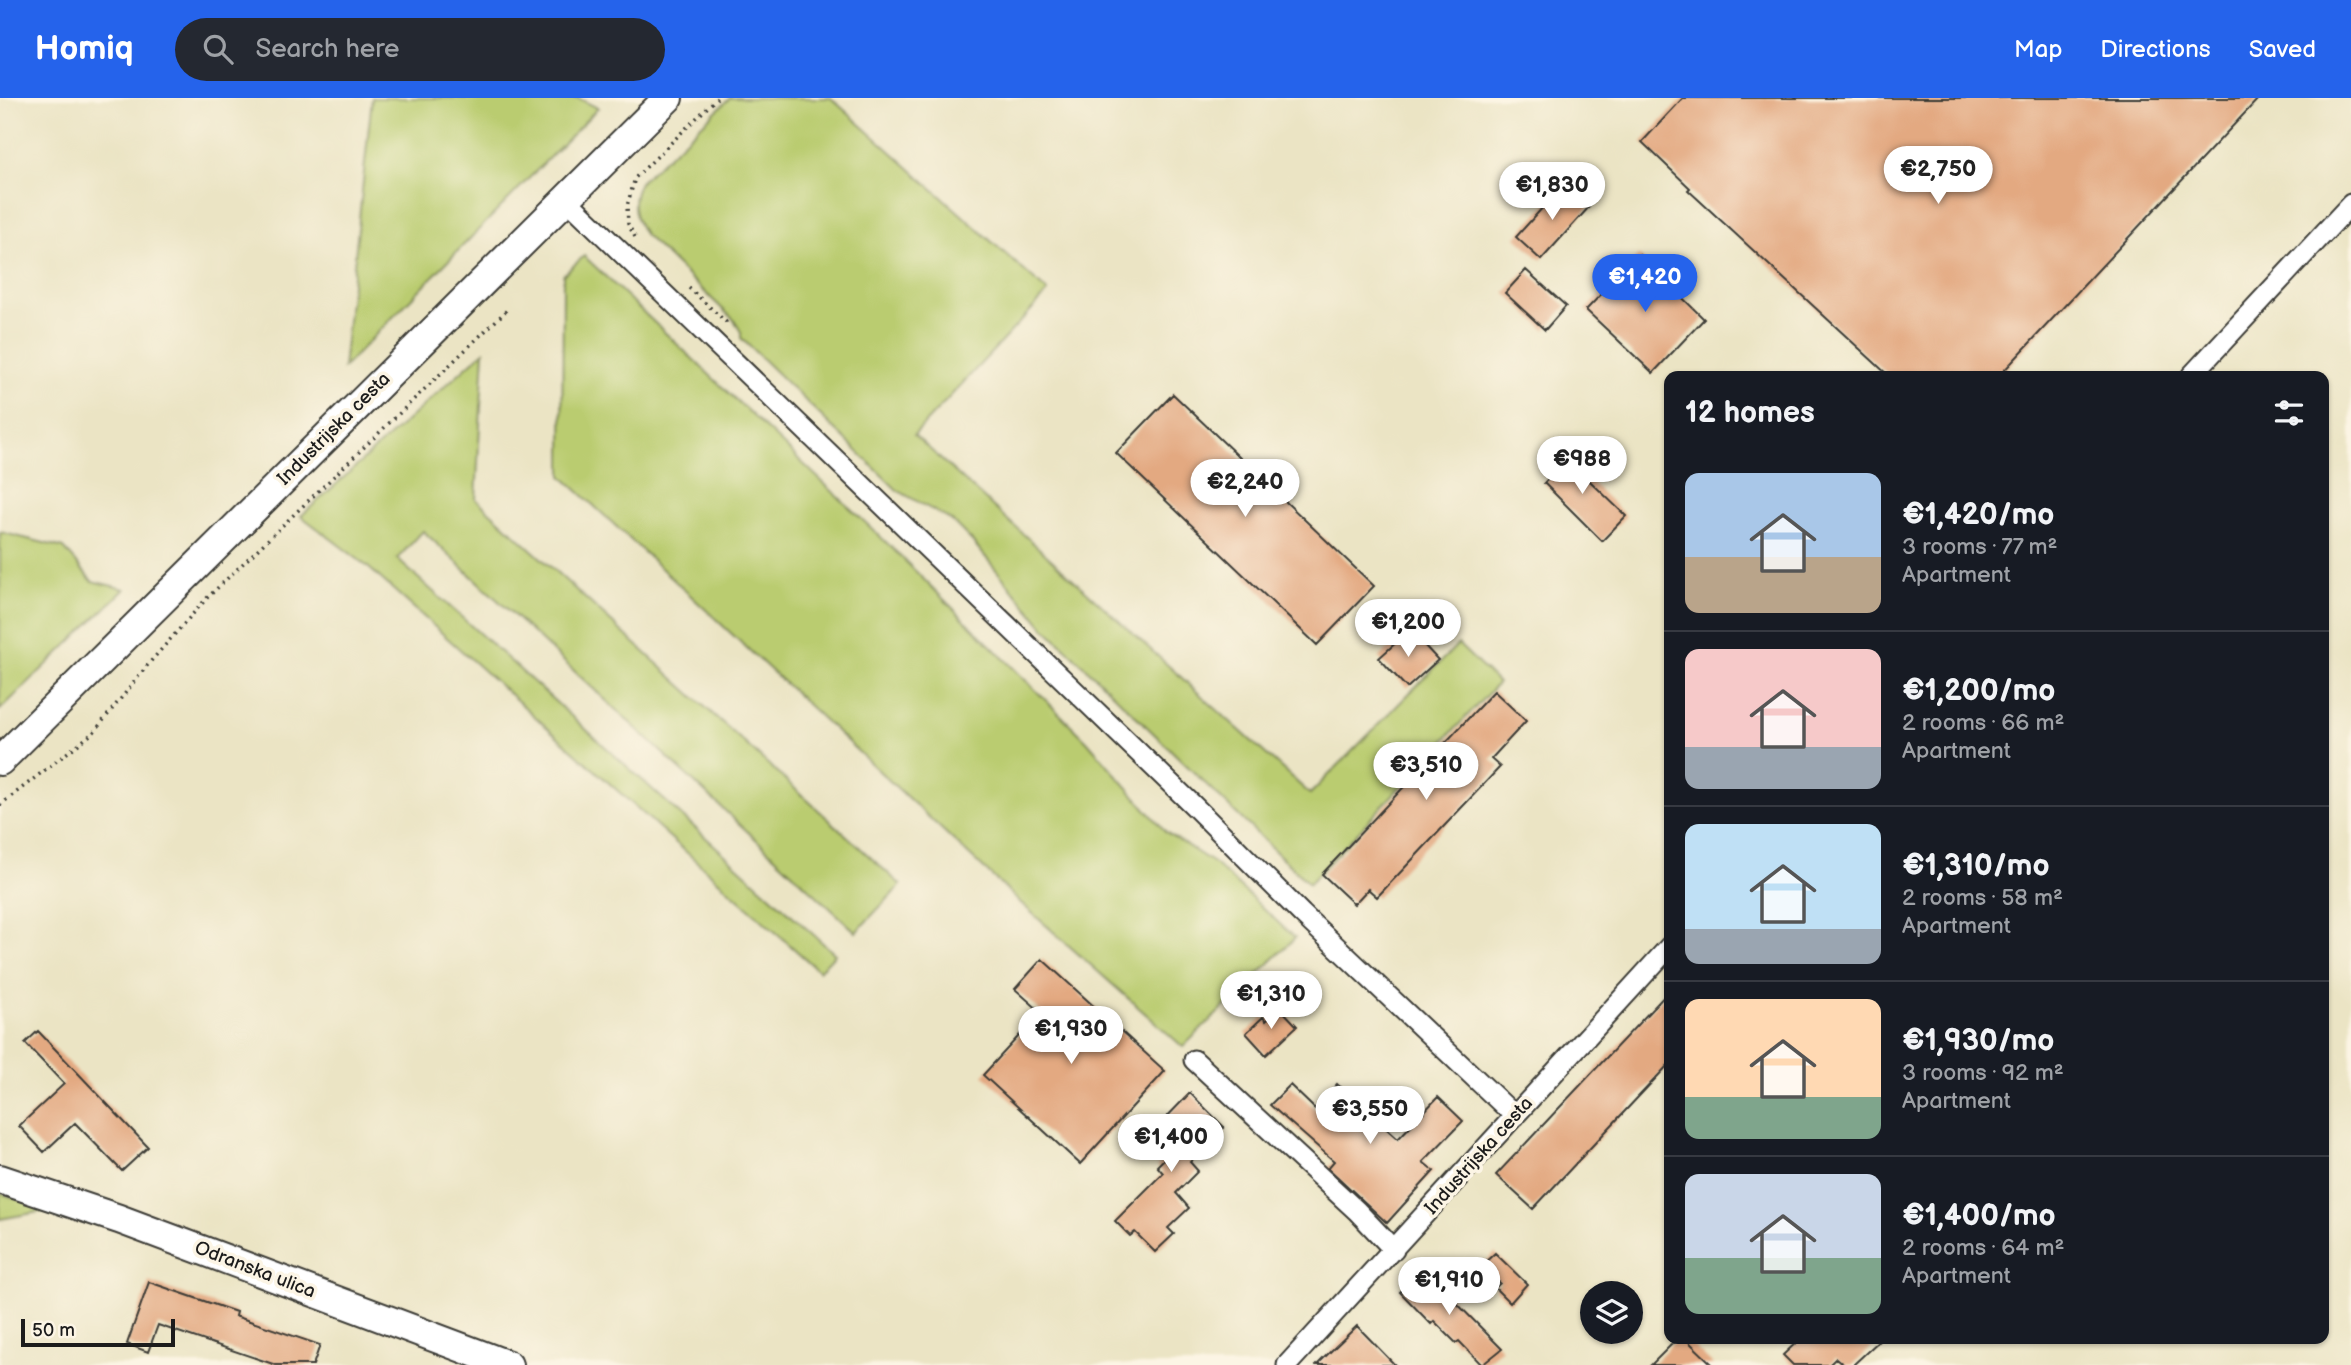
<!DOCTYPE html>
<html lang="en">
<head>
<meta charset="utf-8">
<style>
	body { margin:0; font-family:"Balsamiq Sans",sans-serif; background:#242831; color:#f1f3f6; height:100vh; display:flex; flex-direction:column; font-size:26px; white-space:nowrap }
	* { box-sizing:border-box; margin:0 }
	p { font-size:23px; color:#9ea1a6 }
	.icon { flex:none; width:38px; height:38px; fill:none; stroke:currentColor; stroke-width:2; stroke-linecap:round; stroke-linejoin:round }
	.map { position:relative; flex:1; overflow:hidden }
	.drawer { position:absolute; left:1664px; top:273px; width:665px; height:973px; display:flex; flex-direction:column; background:#171b24; border-radius:14px; box-shadow:0 2px 5px #0004 }
	.drawer>* { flex:none }
	.fabs { position:absolute; left:1580px; top:1183px; display:grid; gap:14px }
	.fabs a { display:grid; place-items:center; width:63px; height:63px; border-radius:50%; background:#171b24; box-shadow:0 2px 5px #0004; font-size:35px }
	.scale { position:absolute; left:21px; bottom:18px; width:154px; box-sizing:border-box; padding-left:7px; border:4px solid #1c1c1c; border-top:0; font-size:19px; line-height:24px; white-space:nowrap; color:#1c1c1c; -webkit-text-stroke:5px #fcf5e5; paint-order:stroke }
	.price { position:absolute; translate:-50% -60px; padding:0 16px; border-radius:24px; background:#fff; color:#222; font-size:23px; line-height:46px; filter:drop-shadow(0 2px 4px #0008) }
	.price::after { content:''; position:absolute; left:50%; top:42px; width:21px; height:16px; margin-left:-10px; background:inherit; clip-path:polygon(0 0,100% 0,50% 100%) }
	.price.selected { background:#2563eb; color:#fff }
	ul { padding:0; list-style:none }
	li { display:flex; align-items:center; gap:21px; height:175px; padding:0 21px }
	li+li { border-top:2px solid #363941 }
	li span { display:grid; place-items:center; flex:none; width:196px; height:140px; border-radius:14px; color:#555 }
	li>.icon { margin-inline-start:auto }
	span .icon { width:84px; height:84px; fill:#fffc; stroke-width:1 }
	li b { font-size:30px }
	h2 { display:flex; justify-content:space-between; align-items:center; height:84px; padding:0 21px; font-size:30px }
	header { display:flex; align-items:center; gap:42px; box-sizing:border-box; height:98px; padding:0 35px; background:#2563eb; color:#fff }
	header strong { font-size:33px }
	nav { display:flex; gap:38px; margin-inline-start:auto; font-size:24px }
	.search { width:490px; height:63px; background:#242831; display:flex; align-items:center; gap:18px; box-sizing:border-box; padding:0 24px; border-radius:38px; color:#9ea1a6; font-size:26px }
	.map>svg:first-child { display:block }
</style>
</head>
<body>
<header>
<strong>Homiq</strong>
<div class="search"><svg class="icon" aria-label="search" viewBox="0 0 24 24"><circle cx="10" cy="10" r="6"/><path d="M15 15l6 6"/></svg>Search here</div>
<nav><a>Map</a><a>Directions</a><a>Saved</a></nav>
</header>
<div class="map">
<svg width="2351" height="1267" viewBox="0 0 2351 1267">
	<rect width="100%" height="100%" fill="#fcf5e5"/>
	<filter id="ink" filterUnits="userSpaceOnUse"><feTurbulence type="fractalNoise" baseFrequency=".0143" numOctaves="2"/><feDisplacementMap in="SourceGraphic" scale="14" xChannelSelector="R" yChannelSelector="G"/><feConvolveMatrix kernelMatrix="1 2 1 2 8 2 1 2 1" color-interpolation-filters="sRGB"/></filter>
	<filter id="wash" filterUnits="userSpaceOnUse"><feTurbulence type="fractalNoise" baseFrequency=".00686" numOctaves="4" result="noise"/><feDisplacementMap in="SourceGraphic" scale="28" xChannelSelector="R" yChannelSelector="G"/><feGaussianBlur stdDeviation="1.57" result="paint"/><feColorMatrix in="noise" values="0 0 0 0 0 0 0 0 0 0 0 0 0 0 0 0 0 1.4 0 .05"/><feComposite in="paint" operator="in"/></filter>
	<g filter="url(#wash)">
		<rect width="100%" height="100%" fill="#ebe4c4"/>
		<!-- green -->
		<path fill="#bacc6f" stroke="#6b7446" stroke-width="2" d="M372 0H578L598 10 343 270Z
			M730 0H831L1048 194 914 337 1310 696 1458 546 1498 585 1309 786 1043 528 973 444 952 423 897 392 741 240V234L734 222 644 136C633 118 630 104 640 84Z
			M584 158 887 445 1087 643 1166 734 1215 766 1295 840 1183 949 1022 806 562 378 563 177Z
			M484 253 476 401 901 787 856 834 423 433 397 461 835 856 819 873 368 469 301 418Z
			M0 434 64 450 92 483 125 491 0 612Z
			M0 1095 50 1112 0 1121Z"/>
		<g id="blocks">
			<!-- building -->
			<path fill="#e3a981" d="M1683 0H2259L1999 278H1889L1688 92 1690 90 1642 44Z
				M1564 86 1589 109 1541 162 1516 139Z
				M1639 157 1704 221 1653 275 1586 212Z
				M1526 172 1566 208 1545 232 1505 195Z
				M1173 296 1374 488 1317 547 1116 355Z
				M1558 352 1626 418 1602 443 1544 385 1551 378 1541 368Z
				M1410 532 1438 562 1407 590 1379 560Z
				M1494 593 1526 623 1491 661 1500 669 1377 799 1368 791 1354 806 1322 776Z
				M1042 861 1165 973 1080 1066 983 977 1041 914 1015 891Z
				M1670 892V965L1533 1111 1496 1077Z
				M1280 910 1297 928 1266 957 1246 935 1263 919 1266 923Z
				M38 933 148 1049 122 1073 75 1025 44 1054 19 1028 64 986 25 945Z
				M1337 986 1398 1041 1438 999 1463 1023 1423 1064 1434 1073 1387 1125 1328 1070 1334 1063 1270 1007 1290 987 1315 1011Z
				M1190 995 1224 1029 1190 1064 1198 1073 1176 1095 1189 1110 1168 1130 1174 1136 1155 1154 1135 1134 1130 1138 1115 1123 1163 1075 1157 1068 1178 1047 1158 1028Z
				M1495 1155 1527 1186 1510 1205 1495 1190 1500 1185 1481 1168Z
				M1423 1171 1502 1251 1482 1267 1459 1243 1456 1245 1434 1223 1431 1226 1400 1194Z
				M149 1184 236 1214 235 1218 320 1247 313 1267H276L158 1227 148 1254 127 1246Z
				M1357 1228 1395 1267H1317L1332 1252Z
				M1677 1241H1686L1713 1267H1651Z
				M1800 1241H1881L1853 1267H1844L1836 1260 1829 1267H1793L1783 1257Z"/>
		</g>
	</g>
	<g filter="url(#ink)">
		<use href="#blocks" fill-opacity="0" stroke="#3b3a35" stroke-width="2"/>
		<g fill="none" stroke-linecap="round" stroke-linejoin="round">
			<defs>
				<path id="street" d="M566 101 1194 708 1302 816 1515 1018
					M2191 278 2351 106
					M1194 962 1357 1113 1394 1152
					M1287 1267 1670 848"/>
				<path id="secondary" d="M0 663 668 0
					M0 1081 119 1121 508 1267"/>
			</defs>
			<!-- street casing -->
			<use href="#street" stroke="#3b3a35" stroke-width="23"/>
			<!-- secondary casing -->
			<use href="#secondary" stroke="#3b3a35" stroke-width="32"/>
			<!-- path -->
			<path stroke="#3b3a35" stroke-width="3.5" stroke-dasharray="2 5" stroke-linecap="butt" d="M635 139 628 126 627 108 635 80 717 0
				M689 190 726 224 727 229
				M0 707 94 634 151 563 207 500 507 212"/>
			<!-- street -->
			<use href="#street" stroke="#fff" stroke-width="19"/>
			<!-- secondary -->
			<use href="#secondary" stroke="#fff" stroke-width="28"/>
		</g>
	</g>
	<g text-anchor="middle" dominant-baseline="central" stroke-width="7" stroke-linejoin="round" paint-order="stroke">
		<!-- street labels -->
		<g font-size="19" fill="#1c1c1c" stroke="#fcf5e5">
			<text transform="translate(334 331) rotate(-45)">Industrijska cesta</text>
			<text transform="translate(1479 1058) rotate(-48)">Industrijska cesta</text>
			<text transform="translate(255 1172) rotate(21)">Odranska ulica</text>
		</g>
	</g>
</svg>
<div class="fabs">
<a><svg class="icon" aria-label="layers" viewBox="0 0 24 24"><path d="M12 4l9 5-9 5-9-5zM3 14l9 5 9-5"/></svg></a>
</div>
<div class="scale">50 m</div>
<b class="price" style="left:1938px;top:108px">€2,750</b>
<b class="price" style="left:1552px;top:124px">€1,830</b>
<b class="price selected" style="left:1645px;top:216px">€1,420</b>
<b class="price" style="left:1582px;top:398px">€988</b>
<b class="price" style="left:1245px;top:421px">€2,240</b>
<b class="price" style="left:1408px;top:561px">€1,200</b>
<b class="price" style="left:1426px;top:704px">€3,510</b>
<b class="price" style="left:1271px;top:933px">€1,310</b>
<b class="price" style="left:1071px;top:968px">€1,930</b>
<b class="price" style="left:1370px;top:1048px">€3,550</b>
<b class="price" style="left:1171px;top:1076px">€1,400</b>
<b class="price" style="left:1449px;top:1219px">€1,910</b>
<section class="drawer">
<h2>12 homes<svg class="icon" aria-label="filters" viewBox="0 0 24 24"><path d="M4 7h16M4 17h16"/><circle cx="9" cy="7" r="2"/><circle cx="15" cy="17" r="2"/></svg></h2>
<ul>
<li><span style="background:linear-gradient(#a9c7e8 60%,#b9a48a 0)"><svg class="icon" aria-label="home" viewBox="0 0 24 24"><path d="M3 11l9-7 9 7M6 9v11h12V9"/></svg></span><div><b>€1,420/mo</b><p>3 rooms · 77 m²</p><p>Apartment</p></div></li>
<li><span style="background:linear-gradient(#f6c9c9 70%,#9aa5b1 0)"><svg class="icon" aria-label="home" viewBox="0 0 24 24"><path d="M3 11l9-7 9 7M6 9v11h12V9"/></svg></span><div><b>€1,200/mo</b><p>2 rooms · 66 m²</p><p>Apartment</p></div></li>
<li><span style="background:linear-gradient(#bfe0f5 75%,#9aa5b1 0)"><svg class="icon" aria-label="home" viewBox="0 0 24 24"><path d="M3 11l9-7 9 7M6 9v11h12V9"/></svg></span><div><b>€1,310/mo</b><p>2 rooms · 58 m²</p><p>Apartment</p></div></li>
<li><span style="background:linear-gradient(#ffd9b3 70%,#7fa58c 0)"><svg class="icon" aria-label="home" viewBox="0 0 24 24"><path d="M3 11l9-7 9 7M6 9v11h12V9"/></svg></span><div><b>€1,930/mo</b><p>3 rooms · 92 m²</p><p>Apartment</p></div></li>
<li><span style="background:linear-gradient(#c9d6e8 60%,#7fa58c 0)"><svg class="icon" aria-label="home" viewBox="0 0 24 24"><path d="M3 11l9-7 9 7M6 9v11h12V9"/></svg></span><div><b>€1,400/mo</b><p>2 rooms · 64 m²</p><p>Apartment</p></div></li>
</ul>
</section>
</div>
</body>
</html>
